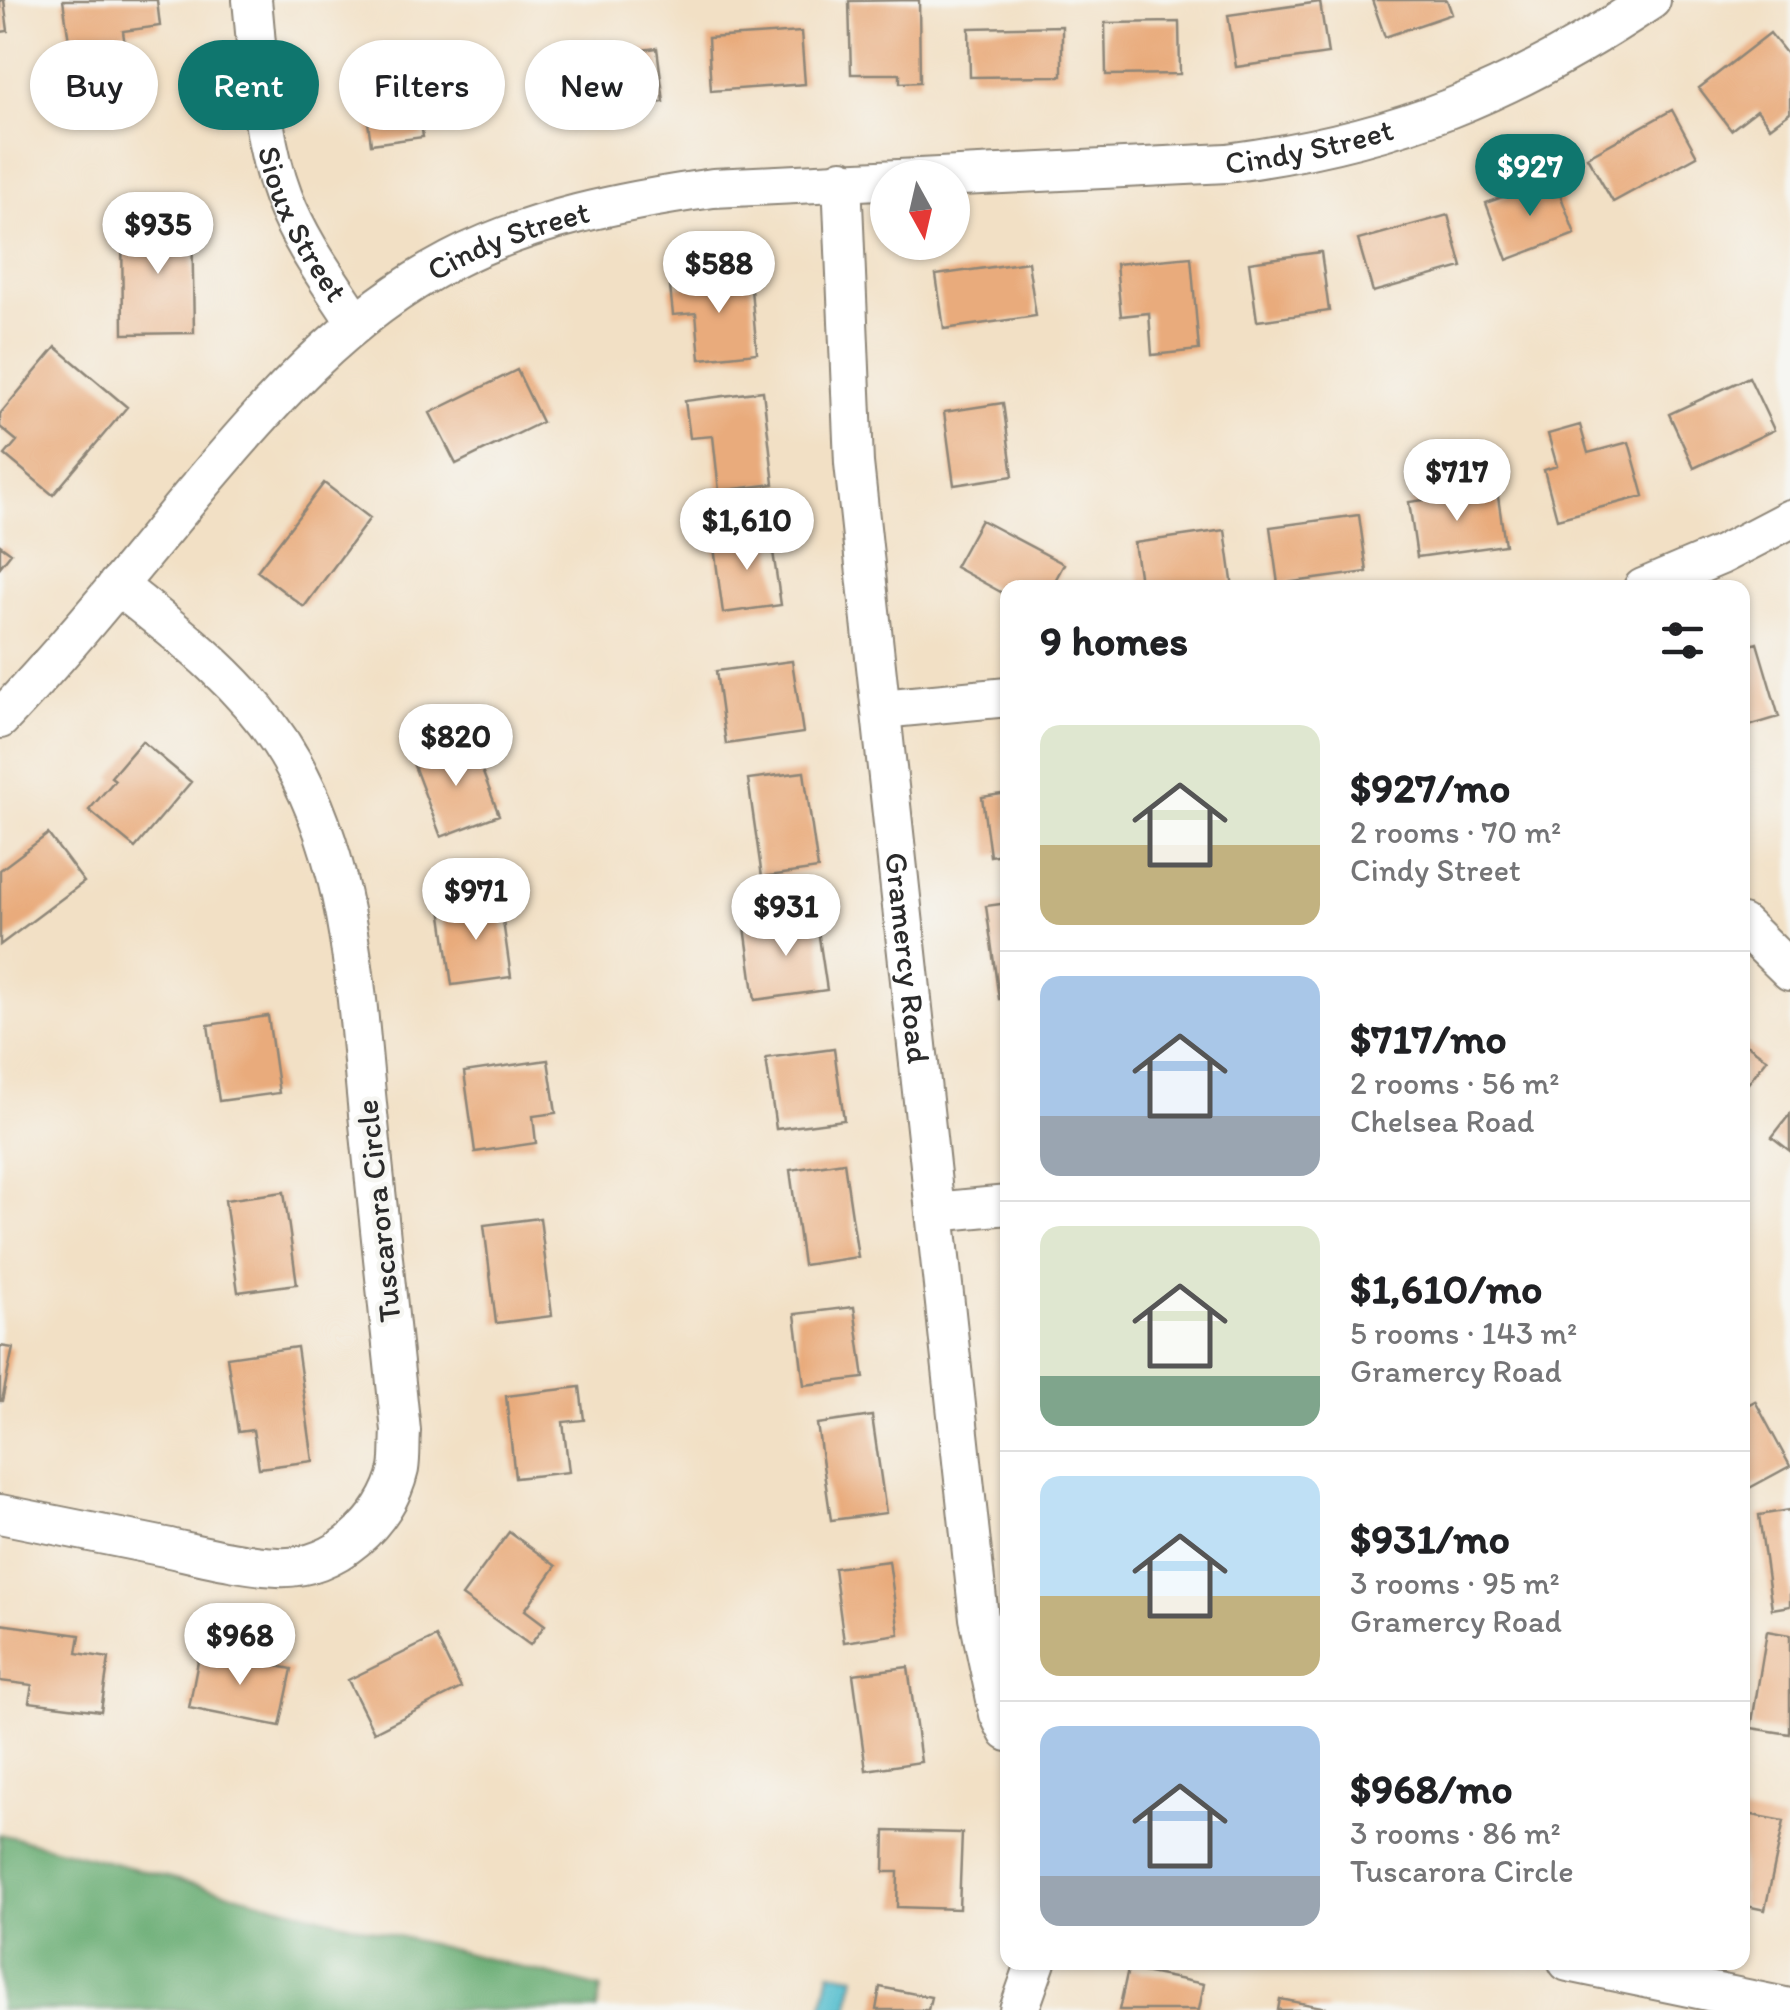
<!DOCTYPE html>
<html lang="en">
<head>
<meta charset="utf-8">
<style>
	body { margin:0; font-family:Itim,sans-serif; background:#f6f6f6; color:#202124; height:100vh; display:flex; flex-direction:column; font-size:38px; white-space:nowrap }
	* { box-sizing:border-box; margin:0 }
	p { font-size:32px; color:#757577 }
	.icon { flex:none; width:55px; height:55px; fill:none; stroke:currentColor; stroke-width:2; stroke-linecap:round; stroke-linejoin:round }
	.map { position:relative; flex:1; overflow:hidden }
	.sheet { position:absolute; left:1000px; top:580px; width:750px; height:1390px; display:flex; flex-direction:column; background:#fff; border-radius:20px; box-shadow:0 2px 8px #0004 }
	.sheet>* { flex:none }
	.guide { position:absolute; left:30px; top:40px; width:820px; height:90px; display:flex; gap:20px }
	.needle { width:65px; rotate:172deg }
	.controls { position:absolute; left:870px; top:160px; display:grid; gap:20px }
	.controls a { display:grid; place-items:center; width:100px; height:100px; border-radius:50%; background:#fff; box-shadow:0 2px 8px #0004; font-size:50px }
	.price { position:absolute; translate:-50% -85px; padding:0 22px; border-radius:35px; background:#fff; color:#222; font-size:32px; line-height:65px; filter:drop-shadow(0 2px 5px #0008) }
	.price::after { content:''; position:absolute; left:50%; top:60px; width:30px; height:22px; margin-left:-15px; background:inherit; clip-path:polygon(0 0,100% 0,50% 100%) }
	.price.current { background:#0f766e; color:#fff }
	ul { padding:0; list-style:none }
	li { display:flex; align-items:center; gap:30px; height:250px; padding:0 40px }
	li+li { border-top:2px solid #e0e0e0 }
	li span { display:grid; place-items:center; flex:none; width:280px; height:200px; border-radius:20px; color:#555 }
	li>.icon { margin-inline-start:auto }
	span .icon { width:120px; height:120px; fill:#fffc; stroke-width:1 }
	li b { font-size:42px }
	h2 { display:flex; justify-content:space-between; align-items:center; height:120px; padding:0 40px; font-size:42px }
	.pill { padding:0 35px; border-radius:45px; background:#fff; box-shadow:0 2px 8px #0004; font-size:35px; line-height:90px }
	.pill.current { background:#0f766e; color:#fff }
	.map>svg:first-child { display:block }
</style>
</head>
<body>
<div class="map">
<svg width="1790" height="2010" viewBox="0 0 1790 2010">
	<rect width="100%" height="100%" fill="#f6f6f2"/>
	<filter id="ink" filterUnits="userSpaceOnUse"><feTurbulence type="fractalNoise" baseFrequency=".01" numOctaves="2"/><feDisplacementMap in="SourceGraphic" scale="20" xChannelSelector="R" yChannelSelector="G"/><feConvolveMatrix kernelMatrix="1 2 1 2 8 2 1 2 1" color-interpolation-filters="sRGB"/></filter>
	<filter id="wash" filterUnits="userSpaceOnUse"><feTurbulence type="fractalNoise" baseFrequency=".0048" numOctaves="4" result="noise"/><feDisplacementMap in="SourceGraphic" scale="40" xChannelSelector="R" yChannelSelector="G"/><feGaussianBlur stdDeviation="2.25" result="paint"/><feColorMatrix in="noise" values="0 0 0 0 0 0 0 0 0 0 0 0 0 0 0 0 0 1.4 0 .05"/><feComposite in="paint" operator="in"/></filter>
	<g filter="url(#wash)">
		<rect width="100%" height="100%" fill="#f2e0c5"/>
		<!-- forest -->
		<path fill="#67ac72" stroke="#496c4e" stroke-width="2.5" d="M0 1834 601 1988 597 2010H0Z"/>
		<!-- water -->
		<path fill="#52bdce" stroke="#3e747c" stroke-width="2.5" d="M830 1972 855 1976 849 2010H822Z"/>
		<g id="blocks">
			<!-- building -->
			<path fill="#e9ab7c" d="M0 0H4L8 31 0 32Z
				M63 0H157L160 26 123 31 126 54 72 62Z
				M919 0 920 82 900 83V74H851L849 1Z
				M1372 0H1447L1452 14 1385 37Z
				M1320 2 1328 54 1236 67 1228 15Z
				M1179 22 1180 74 1106 75 1105 23Z
				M1062 26V76L970 77 969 28Z
				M801 32 805 84 711 91 708 38Z
				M1770 33 1790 58V112L1770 127 1757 110 1731 130 1699 88Z
				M657 48 664 102 590 112 582 58Z
				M410 49 423 137 371 144 359 56Z
				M1672 110 1697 156 1613 202 1587 157Z
				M1554 178 1575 234 1507 260 1486 203Z
				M1448 215 1462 267 1373 292 1358 240Z
				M192 220 194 333 123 334 122 221Z
				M1321 252 1329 311 1257 321 1249 262Z
				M1191 257 1199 350 1152 355 1149 313 1121 316 1116 264Z
				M1028 262 1036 316 944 329 936 275Z
				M750 279 757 353 700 359 696 313 673 315 670 287Z
				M56 347 127 407 53 495 5 455 17 441 0 427V414Z
				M517 370 542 422 456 464 430 413Z
				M1749 377 1774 430 1694 468 1669 414Z
				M763 391 774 484 719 491 713 436 690 438 685 401Z
				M1003 403 1013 476 954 485 944 412Z
				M1580 425 1588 453 1629 442 1644 496 1557 519 1544 470 1557 466 1548 434Z
				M324 483 370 518 304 607 257 571Z
				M1497 490 1505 545 1417 557 1409 502Z
				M1359 515 1367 572 1278 584 1270 527Z
				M981 520 1064 564 1051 588H1008V596L955 567Z
				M1225 530 1233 588H1141L1134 543Z
				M770 532 781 605 723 613 713 540Z
				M0 545 11 553 0 567Z
				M1757 643 1779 717 1742 728V647Z
				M792 661 803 733 726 744 716 671Z
				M142 741 191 782 135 848 89 810 115 780 111 777Z
				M471 741 499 815 441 837 413 763Z
				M804 772 818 869 762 877 748 779Z
				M1008 793V853L990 856 982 797Z
				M48 834 84 882 0 945V870Z
				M500 900 511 977 452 985 441 908Z
				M1008 903V998L999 999 986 906Z
				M816 917 827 990 755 1000 745 927Z
				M268 1016 279 1093 219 1101 208 1025Z
				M1742 1041 1767 1059 1742 1091Z
				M834 1049 844 1120 776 1129 766 1058Z
				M548 1060 556 1113 533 1116 536 1143 475 1152 464 1072Z
				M1790 1114V1151L1772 1137Z
				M844 1162 858 1257 803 1265 790 1170Z
				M284 1192 297 1284 238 1292 225 1200Z
				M540 1218 552 1316 496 1323 484 1225Z
				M854 1307 864 1378 804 1385 795 1314Z
				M0 1346 13 1348 2 1401H0Z
				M297 1347 313 1461 259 1468 253 1430 238 1432 227 1357Z
				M580 1387 584 1420 563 1422 569 1472 515 1478 506 1396Z
				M1755 1401 1790 1466 1742 1492V1408Z
				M872 1416 886 1513 831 1520 817 1424Z
				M1790 1510V1606L1772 1609 1759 1515Z
				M509 1532 556 1566 525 1610 545 1625 530 1645 462 1596Z
				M889 1561 899 1634 844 1642 834 1568Z
				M0 1624 80 1635 77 1653 109 1658 101 1711 29 1702 32 1685 0 1681Z
				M1767 1631 1790 1635V1734L1751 1728Z
				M436 1637 461 1688 374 1732 348 1680Z
				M200 1651 292 1669 280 1726 189 1708Z
				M908 1667 921 1762 866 1770 853 1674Z
				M1742 1813 1784 1821 1765 1910 1742 1905Z
				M885 1831 962 1833 959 1909 897 1907 898 1872H884Z
				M1128 1969 1204 1984 1199 2010H1119Z
				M880 1987 931 1997 928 2010H876Z
				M1280 1999 1327 2008V2010H1278Z"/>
		</g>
	</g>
	<g filter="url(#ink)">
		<use href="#blocks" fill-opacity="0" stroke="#8e8678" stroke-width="2.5"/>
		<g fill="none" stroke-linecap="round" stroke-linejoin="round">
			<defs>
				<g id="minor">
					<path id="s1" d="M252 0C259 65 259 134 283 197 300 242 330 282 356 322"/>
					<path id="s2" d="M842 179 854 463 979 1618 999 1714 1008 1732"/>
					<path d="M1643 588 1721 555 1790 519"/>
					<path d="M881 709 1008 697"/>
					<path id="s3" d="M0 719C68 648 130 570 193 494 268 404 345 316 450 261 530 219 624 201 713 188L1227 163C1395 141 1511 94 1651 0"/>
					<path d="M1742 924 1790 971"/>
					<path d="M935 1212 1008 1205"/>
					<path d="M0 1514C55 1525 110 1536 165 1547 202 1555 240 1565 278 1567 334 1570 387 1522 399 1469 401 1457 400 1443 401 1431 390 1325 379 1220 368 1114 355 987 352 852 280 742 237 677 177 633 117 585"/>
					<path d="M1568 1962 1790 2008"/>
					<path d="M1019 2010 1036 1962"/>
				</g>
			</defs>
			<!-- minor casing -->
			<use href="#minor" stroke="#8e8678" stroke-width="42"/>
			<!-- minor -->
			<use href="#minor" stroke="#fff" stroke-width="38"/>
		</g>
	</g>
	<g text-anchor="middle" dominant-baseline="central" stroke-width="9" stroke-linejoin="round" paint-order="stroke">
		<!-- street labels -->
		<g font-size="32" fill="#2b2b2b" stroke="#f6f6f2">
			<text stroke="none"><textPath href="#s3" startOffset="1518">Cindy Street</textPath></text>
			<text stroke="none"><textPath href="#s1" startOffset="232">Sioux Street</textPath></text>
			<text stroke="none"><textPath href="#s3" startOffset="708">Cindy Street</textPath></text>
			<text stroke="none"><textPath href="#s2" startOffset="782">Gramercy Road</textPath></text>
			<text transform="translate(378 1211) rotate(-96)">Tuscarora Circle</text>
		</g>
	</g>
</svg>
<div class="controls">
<a><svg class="needle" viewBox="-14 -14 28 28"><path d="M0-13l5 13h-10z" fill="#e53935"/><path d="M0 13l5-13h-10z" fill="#757577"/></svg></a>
</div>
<b class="price current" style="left:1530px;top:219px">$927</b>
<b class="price" style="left:158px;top:277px">$935</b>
<b class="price" style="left:719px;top:316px">$588</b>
<b class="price" style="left:1457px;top:524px">$717</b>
<b class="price" style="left:747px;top:573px">$1,610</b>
<b class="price" style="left:456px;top:789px">$820</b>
<b class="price" style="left:476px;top:943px">$971</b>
<b class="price" style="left:786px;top:959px">$931</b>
<b class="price" style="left:240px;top:1688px">$968</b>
<div class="guide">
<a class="pill">Buy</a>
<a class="pill current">Rent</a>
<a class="pill">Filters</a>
<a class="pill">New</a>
</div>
<section class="sheet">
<h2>9 homes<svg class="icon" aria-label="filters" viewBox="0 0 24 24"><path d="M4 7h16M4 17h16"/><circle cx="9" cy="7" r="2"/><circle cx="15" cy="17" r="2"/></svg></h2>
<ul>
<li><span style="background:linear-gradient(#dfe7d0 60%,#c2b280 0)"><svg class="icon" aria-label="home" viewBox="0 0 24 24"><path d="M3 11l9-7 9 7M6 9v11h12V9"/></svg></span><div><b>$927/mo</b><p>2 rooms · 70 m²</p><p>Cindy Street</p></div></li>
<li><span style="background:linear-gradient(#a9c7e8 70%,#9aa5b1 0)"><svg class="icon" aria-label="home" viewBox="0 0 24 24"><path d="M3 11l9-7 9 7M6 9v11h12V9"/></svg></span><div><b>$717/mo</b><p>2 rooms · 56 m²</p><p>Chelsea Road</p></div></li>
<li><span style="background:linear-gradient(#dfe7d0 75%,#7fa58c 0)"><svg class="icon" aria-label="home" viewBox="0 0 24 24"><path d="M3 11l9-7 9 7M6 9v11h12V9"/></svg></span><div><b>$1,610/mo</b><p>5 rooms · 143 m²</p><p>Gramercy Road</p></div></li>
<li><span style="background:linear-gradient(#bfe0f5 60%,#c2b280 0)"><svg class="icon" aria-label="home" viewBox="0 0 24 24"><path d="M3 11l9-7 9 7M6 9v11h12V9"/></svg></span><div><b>$931/mo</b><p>3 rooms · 95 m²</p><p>Gramercy Road</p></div></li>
<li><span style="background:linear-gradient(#a9c7e8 75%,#9aa5b1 0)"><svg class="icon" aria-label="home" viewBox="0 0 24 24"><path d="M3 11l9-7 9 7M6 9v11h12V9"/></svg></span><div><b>$968/mo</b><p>3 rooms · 86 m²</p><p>Tuscarora Circle</p></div></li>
</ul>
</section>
</div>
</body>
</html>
